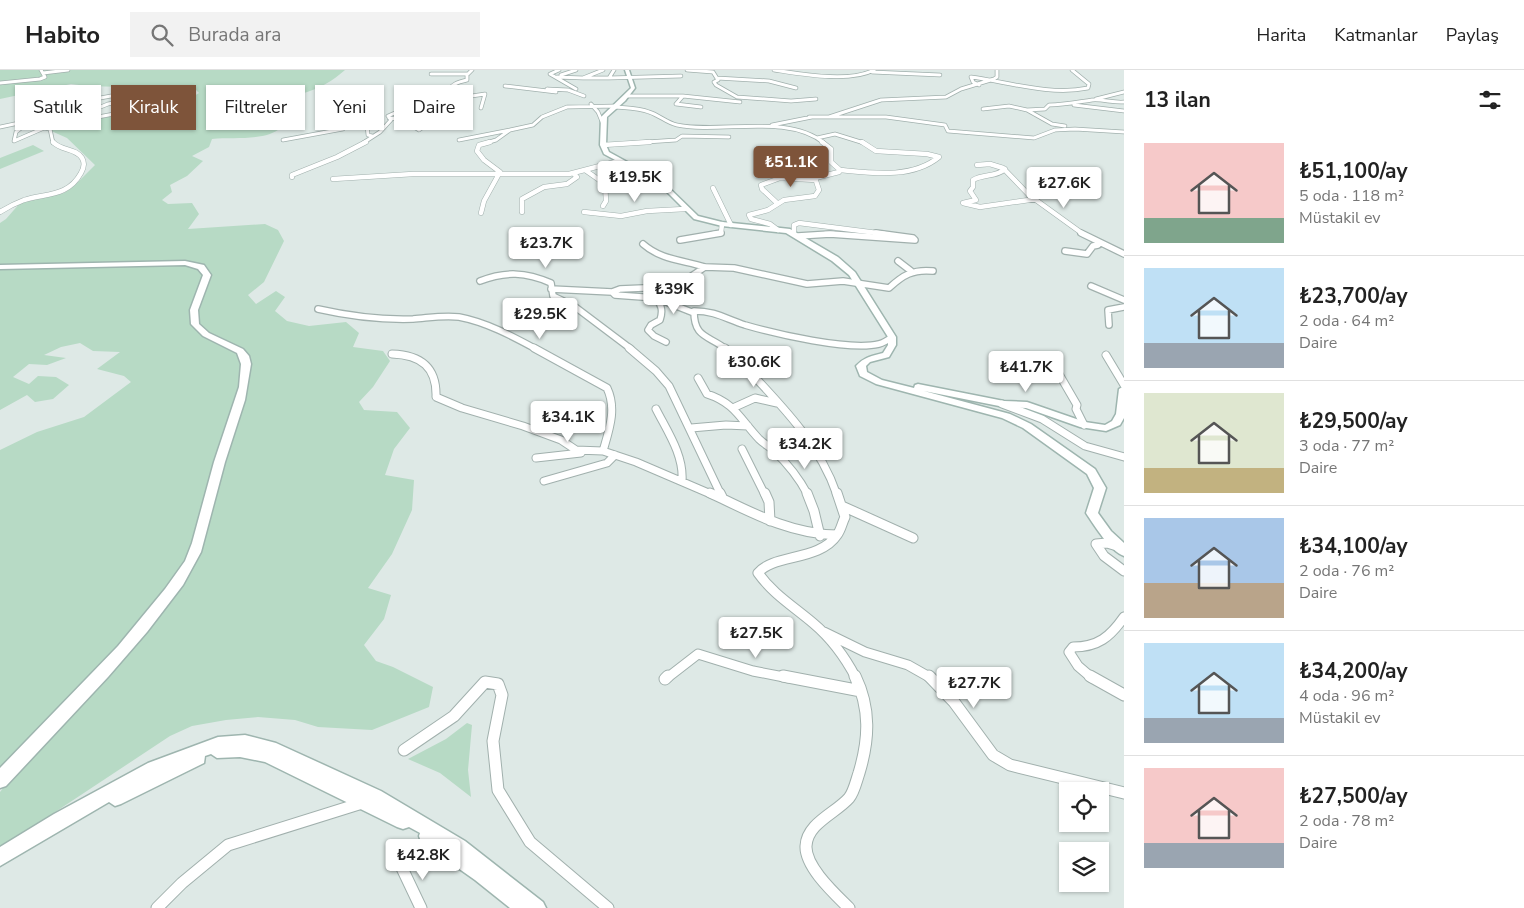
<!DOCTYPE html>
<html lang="tr">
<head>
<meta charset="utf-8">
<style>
	body { margin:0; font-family:"Nunito Sans",sans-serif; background:#f2f2f2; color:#222; height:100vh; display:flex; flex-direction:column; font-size:19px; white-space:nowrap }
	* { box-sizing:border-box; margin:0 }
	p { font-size:16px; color:#767676 }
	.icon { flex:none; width:28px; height:28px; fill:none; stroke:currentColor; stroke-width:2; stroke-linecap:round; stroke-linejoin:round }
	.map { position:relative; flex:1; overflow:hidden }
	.drawer { display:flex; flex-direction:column; background:#fff; width:400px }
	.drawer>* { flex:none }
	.top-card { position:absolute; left:15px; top:15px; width:475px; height:45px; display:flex; gap:10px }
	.fabs { position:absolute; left:1059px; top:712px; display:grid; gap:10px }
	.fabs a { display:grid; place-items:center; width:50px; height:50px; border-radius:0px; background:#fff; box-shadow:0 1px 4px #0004; font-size:25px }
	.price { position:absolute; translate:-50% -42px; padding:0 11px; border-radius:5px; background:#fff; color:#222; font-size:16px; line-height:32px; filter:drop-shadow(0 1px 2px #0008) }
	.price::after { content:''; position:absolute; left:50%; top:30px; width:15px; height:11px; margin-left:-8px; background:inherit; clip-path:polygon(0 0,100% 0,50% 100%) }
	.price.current { background:#7e543a; color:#fff }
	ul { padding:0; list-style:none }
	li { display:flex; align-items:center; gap:15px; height:125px; padding:0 20px }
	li+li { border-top:1px solid #e0e0e0 }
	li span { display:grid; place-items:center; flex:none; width:140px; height:100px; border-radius:0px; color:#555 }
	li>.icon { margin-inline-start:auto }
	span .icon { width:60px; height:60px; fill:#fffc; stroke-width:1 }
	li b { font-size:21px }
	h2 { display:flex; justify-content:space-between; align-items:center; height:60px; padding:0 20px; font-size:21px }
	.chip { padding:0 18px; border-radius:0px; background:#fff; box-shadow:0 1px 4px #0004; font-size:18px; line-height:45px }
	.chip.current { background:#7e543a; color:#fff }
	header { display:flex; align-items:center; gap:30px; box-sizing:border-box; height:70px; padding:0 25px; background:#fff; border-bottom:1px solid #e0e0e0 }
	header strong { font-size:24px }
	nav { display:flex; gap:28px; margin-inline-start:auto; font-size:18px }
	.search { width:350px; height:45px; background:#f2f2f2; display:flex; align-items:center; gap:12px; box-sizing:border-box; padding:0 18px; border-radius:0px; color:#767676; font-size:19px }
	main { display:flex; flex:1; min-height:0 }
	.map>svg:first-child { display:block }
</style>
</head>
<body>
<header>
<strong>Habito</strong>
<div class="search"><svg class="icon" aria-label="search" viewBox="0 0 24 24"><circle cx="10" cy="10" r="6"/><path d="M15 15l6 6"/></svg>Burada ara</div>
<nav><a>Harita</a><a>Katmanlar</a><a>Paylaş</a></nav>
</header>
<main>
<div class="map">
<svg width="1124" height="838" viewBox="0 0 1124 838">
	<rect width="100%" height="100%" fill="#dee9e6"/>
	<!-- green -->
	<path fill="#b7dac5" d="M0 0H345C319 23 297 25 265 32L268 35 283 33 303 35C295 42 287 55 278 60 261 71 233 67 212 69L209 77 192 86 203 91 187 106 170 115 172 122 162 130 168 134 192 133 199 144 188 159 265 154 278 160 284 171 264 212 248 225 256 234 276 221 285 227 275 241 287 251 309 256 346 252 359 263 353 277 383 281 390 291 373 317 359 332 364 340 397 342 410 358 394 379 385 405 414 410 412 440 392 484 368 518 391 525 384 549 364 575 376 591 393 597 433 617 429 637 372 660 318 657 295 650 258 647 226 650 192 656 170 666 34 756 7 776 0 777V722L15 703 0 705V380L37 362 84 347 131 312 124 306 97 299 120 282 93 281 80 273 61 277 44 285 66 288 47 295 29 294 13 307 29 314 38 306 56 307 69 315 53 329 35 332 27 325 0 340V153L6 149 20 133 64 123 75 115 95 95 67 68 49 60 64 54 116 44 162 39 181 34 199 23 195 19 87 16 71 14 0 29Z
		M33 75 44 81 0 99V88Z
		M467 653 472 655 468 700 471 727 440 703 408 689 446 669Z"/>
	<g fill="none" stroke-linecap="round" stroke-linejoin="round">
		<defs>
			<path id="street-far5" d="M559 0 550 4 576 19
				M603 0 583 8H609
				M614 0 609 8 681 6
				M687 0 713 2 718 10 714 12 716 15 737 27 791 31 816 29
				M774 0C801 4 849 13 874 0
				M872 2 940 5
				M43 3 68 0
				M431 4H468
				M561 5 576 0
				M557 7 583 8
				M717 8 769 11 796 18
				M0 13 40 9 45 7 41 0
				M979 15 973 12 971 7C1008 12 1050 26 1088 18L1089 14 1072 0
				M505 16 556 22 547 19 568 20 584 26
				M449 25 465 27 485 24 481 38
				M627 26H683L676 34 701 37
				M683 26 740 32
				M1096 29 1124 22
				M591 34 598 42 603 54
				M1074 35 1124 41
				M615 37C626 38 639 38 649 42 659 45 667 53 677 55 721 64 787 43 824 73
				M983 39 1009 36 1027 40 1045 39 1049 35C1064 35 1078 32 1092 30 1103 29 1113 33 1124 32
				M1027 40 1052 54 1065 56
				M88 42 108 34 153 25
				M98 47 119 43 115 46 117 48 144 39
				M809 47H886L945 55 948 61 1034 68 1055 60 1075 59 1124 62
				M829 47 881 30 946 27 961 19 994 9 997 7V0
				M389 48 401 49 419 60 432 51
				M31 50 16 62 14 71 44 58 50 59 53 73
				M772 55 812 47
				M0 57 52 46 95 48 98 44 89 43 82 34 95 29 127 23
				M817 68 835 64 864 73
				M283 70 343 59 350 44 358 42 355 47 369 51 367 55 368 65 372 66
				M459 70 510 60
				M363 73 380 62 391 50 388 46 406 38 411 27 449 25 447 23C451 14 458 12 467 10V5L472 0
				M486 73 496 70 510 60 533 55 542 47 567 37 616 36
				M632 73 676 70 682 66 729 67"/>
			<path id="street-far4" d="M603 75 650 72
				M772 94 767 97 780 108
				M977 95 990 94 1003 98 1029 125 1083 164
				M1005 99C997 107 983 104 973 110V117L970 121 976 130 963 133 980 137 1036 129
				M585 100 605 114 606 131 603 136
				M840 100C872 103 912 109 939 87L927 84 876 81 862 72
				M292 107V105L337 87 366 72
				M333 109 413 104H569L619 91
				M713 118 731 155
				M777 133 762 119 761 115 780 108 816 110
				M0 142C8 137 16 133 24 130 46 123 68 127 81 103 84 98 85 93 82 88 76 78 61 81 53 72
				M522 142V129L544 117 567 114 577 107 574 104
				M584 142 621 146 647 141 685 139
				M481 143 484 131 500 102 484 90 477 81 479 75 490 72
				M778 160 770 154 751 149 749 145 768 140 784 130 815 126 819 120 815 108 839 102 840 100 831 92V79L822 72
				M713 164 721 163 722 154
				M794 164V155L799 153 885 164
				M825 164H834"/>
			<path id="street-far3" d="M1081 163 1124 184
				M798 166 830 164 915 170 913 168 876 163
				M680 170 721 163
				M643 174C661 190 683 190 705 197
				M1065 181 1087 184 1093 176 1098 175
				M898 191 911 201
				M480 211C505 201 526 202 551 213L553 226 574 236 631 279
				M1091 216 1124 230
				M551 219 612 222
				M655 228C662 235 663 241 660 250L651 255 648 260 654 266 666 272
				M318 239C349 246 381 250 413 249 428 248 443 245 459 247 486 252 512 266 536 279
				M694 243 656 228 615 225 612 222 620 219 667 217 681 213 705 197 734 198 807 214 843 211 889 218C903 205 913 199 933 201
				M1109 255 1108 240 1124 237
				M726 279C708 265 694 268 694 241 716 241 726 249 745 255 776 264 849 281 879 274 883 273 888 270 892 267"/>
			<path id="street-far2" d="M534 278 607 318C617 339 609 360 603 381L636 392 713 425
				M629 278 656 301 669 316 721 425
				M725 278 735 286C774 328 818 369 837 425
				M392 284C421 285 437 297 436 327L462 338 523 356 561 370 576 380 603 381
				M1106 285 1124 315
				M1052 292 1077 335 1076 339 1084 355
				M698 308 707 324C735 333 740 349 759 369 764 374 770 377 774 381 788 394 799 408 808 425
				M1002 334 1042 349 1085 376 1124 387
				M735 337 755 328 777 333
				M656 339C667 361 684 385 682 411
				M691 358 726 355 748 356
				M742 379 765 425
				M536 388 581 383
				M544 411 607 393 615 385"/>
			<path id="street-far1" d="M710 423 723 429
				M720 423 723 429C760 447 795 464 837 465
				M765 423 769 432 770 451
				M807 423 814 441 820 466
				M837 423 845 447C842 453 841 460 837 465 820 491 773 484 758 503 773 524 793 536 813 553 831 568 845 587 856 608
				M842 436 913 468
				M1117 476 1107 473 1096 474 1104 486 1124 501
				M824 562 865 582 908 595 931 608
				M667 608 698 584 753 601 789 608
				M1092 608 1078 596 1069 582 1073 577C1098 577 1110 567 1124 547"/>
			<path id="street" d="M783 606 861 621
				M929 606 954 632 993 685 1010 695 1124 723
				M1090 606 1124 625
				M665 609 668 606
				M404 680 454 646 485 612 498 614 502 625 493 671 498 720 530 772 608 838
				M401 796 421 838
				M157 838 182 813 228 775 362 733
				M849 838C835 824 805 797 806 776 807 753 836 743 849 728 854 722 856 712 859 703 869 670 871 639 855 606"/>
			<path id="secondary" d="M625 0H629L635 18 625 31 607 47 606 75 609 82 662 111 698 146 722 152 790 159 838 187 855 202 896 267V275L889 287 870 292 866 296 867 302 882 310 914 318 915 315 918 314 1004 331 1027 332 1085 352 1105 355 1112 351 1116 344 1119 319 1124 316V348L1120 355 1106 361 1080 357 1026 338 1004 337 924 321 1010 344 1031 354 1095 399 1106 418 1098 443 1111 461 1124 473V486C1110 481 1094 455 1086 443L1094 418 1087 404 1023 358 1002 348 876 314 860 306 856 296C864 287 872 286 883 283L888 275V267L849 205 832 191 786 163 722 156 694 149 658 113 604 84 600 75 601 47 631 18Z
				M185 191 204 195 211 205 198 240 199 254 209 263 243 279 249 286 251 294 245 330 225 392 201 482 183 515 147 562 108 607 6 716 0 718V698L118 576 165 519 185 491 192 473 214 392 239 317 241 294 237 283 203 266 191 254 190 240 203 205 198 199 185 195 0 199V195Z
				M245 665 276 673 381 721 465 771 543 832 546 838H510L475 810 421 772 419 766 420 763 409 757 403 759 397 757 265 692 240 687 217 688 211 684 205 686 204 693 121 734 115 736 109 732 0 796V777L54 744 148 693 218 667Z"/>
		</defs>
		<!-- street-far5 casing -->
		<use href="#street-far5" stroke="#a1b0ad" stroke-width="4.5"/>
		<!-- street-far4 casing -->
		<use href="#street-far4" stroke="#a1b0ad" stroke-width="5.5"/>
		<!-- street-far3 casing -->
		<use href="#street-far3" stroke="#a1b0ad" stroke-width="8"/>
		<!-- street-far2 casing -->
		<use href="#street-far2" stroke="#a1b0ad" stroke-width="9"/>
		<!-- street-far1 casing -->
		<use href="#street-far1" stroke="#a1b0ad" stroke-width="11"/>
		<!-- street casing -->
		<use href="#street" stroke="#a1b0ad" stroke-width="13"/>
		<!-- secondary casing -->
		<use href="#secondary" stroke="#9eb5af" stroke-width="3"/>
		<!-- street-far5 -->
		<use href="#street-far5" stroke="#fff" stroke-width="3"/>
		<!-- street-far4 -->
		<use href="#street-far4" stroke="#fff" stroke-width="4.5"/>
		<!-- street-far3 -->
		<use href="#street-far3" stroke="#fff" stroke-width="5.5"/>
		<!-- street-far2 -->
		<use href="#street-far2" stroke="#fff" stroke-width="7"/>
		<!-- street-far1 -->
		<use href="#street-far1" stroke="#fff" stroke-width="9"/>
		<!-- street -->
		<use href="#street" stroke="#fff" stroke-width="11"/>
		<!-- secondary -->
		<use href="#secondary" fill="#fff" fill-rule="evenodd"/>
	</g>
</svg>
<div class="fabs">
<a><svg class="icon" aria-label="locate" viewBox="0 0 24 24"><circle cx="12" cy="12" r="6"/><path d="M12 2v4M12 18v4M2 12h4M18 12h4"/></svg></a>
<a><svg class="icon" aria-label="layers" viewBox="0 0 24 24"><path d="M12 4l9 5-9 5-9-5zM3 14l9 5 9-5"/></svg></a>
</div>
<b class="price current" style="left:791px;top:118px">₺51.1K</b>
<b class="price" style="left:635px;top:133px">₺19.5K</b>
<b class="price" style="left:1064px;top:139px">₺27.6K</b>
<b class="price" style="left:546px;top:199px">₺23.7K</b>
<b class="price" style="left:674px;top:245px">₺39K</b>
<b class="price" style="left:540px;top:270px">₺29.5K</b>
<b class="price" style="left:754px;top:318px">₺30.6K</b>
<b class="price" style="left:1026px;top:323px">₺41.7K</b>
<b class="price" style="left:568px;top:373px">₺34.1K</b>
<b class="price" style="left:805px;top:400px">₺34.2K</b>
<b class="price" style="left:756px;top:589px">₺27.5K</b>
<b class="price" style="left:974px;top:639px">₺27.7K</b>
<b class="price" style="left:423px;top:811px">₺42.8K</b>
<div class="top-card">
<a class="chip">Satılık</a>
<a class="chip current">Kiralık</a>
<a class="chip">Filtreler</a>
<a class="chip">Yeni</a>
<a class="chip">Daire</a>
</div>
</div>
<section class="drawer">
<h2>13 ilan<svg class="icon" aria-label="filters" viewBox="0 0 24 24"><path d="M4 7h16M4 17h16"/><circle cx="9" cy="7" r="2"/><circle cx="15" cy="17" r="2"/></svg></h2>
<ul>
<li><span style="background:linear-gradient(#f6c9c9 75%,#7fa58c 0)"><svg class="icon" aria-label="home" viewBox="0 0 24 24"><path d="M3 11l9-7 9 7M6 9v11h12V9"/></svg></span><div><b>₺51,100/ay</b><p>5 oda · 118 m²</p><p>Müstakil ev</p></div></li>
<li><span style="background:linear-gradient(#bfe0f5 75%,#9aa5b1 0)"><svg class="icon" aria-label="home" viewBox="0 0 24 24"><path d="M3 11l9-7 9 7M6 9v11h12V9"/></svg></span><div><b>₺23,700/ay</b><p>2 oda · 64 m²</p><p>Daire</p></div></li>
<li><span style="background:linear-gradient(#dfe7d0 75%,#c2b280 0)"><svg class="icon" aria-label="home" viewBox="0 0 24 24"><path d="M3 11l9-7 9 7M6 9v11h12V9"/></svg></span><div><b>₺29,500/ay</b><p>3 oda · 77 m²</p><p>Daire</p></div></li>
<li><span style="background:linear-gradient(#a9c7e8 65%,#b9a48a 0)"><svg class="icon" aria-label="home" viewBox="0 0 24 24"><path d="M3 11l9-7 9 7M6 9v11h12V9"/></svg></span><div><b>₺34,100/ay</b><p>2 oda · 76 m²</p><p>Daire</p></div></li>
<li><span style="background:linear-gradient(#bfe0f5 75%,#9aa5b1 0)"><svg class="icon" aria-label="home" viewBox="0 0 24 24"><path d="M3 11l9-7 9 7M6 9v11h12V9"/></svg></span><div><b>₺34,200/ay</b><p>4 oda · 96 m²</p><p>Müstakil ev</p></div></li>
<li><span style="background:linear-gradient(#f6c9c9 75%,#9aa5b1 0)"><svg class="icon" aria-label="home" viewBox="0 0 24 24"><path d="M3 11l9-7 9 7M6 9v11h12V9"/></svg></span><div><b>₺27,500/ay</b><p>2 oda · 78 m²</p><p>Daire</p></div></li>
</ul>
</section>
</main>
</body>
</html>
